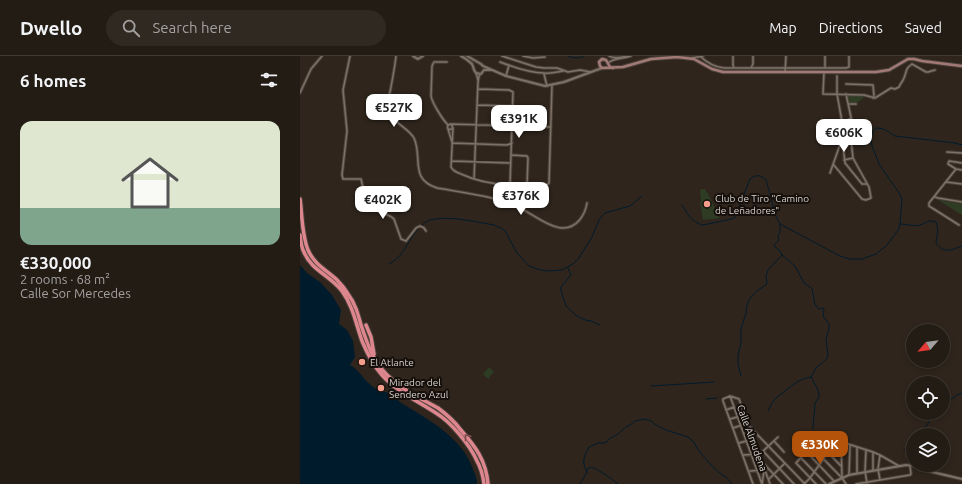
<!DOCTYPE html>
<html lang="en">
<head>
<meta charset="utf-8">
<style>
	body { margin:0; font-family:Ubuntu,sans-serif; background:#2f2922; color:#f1f3f6; height:100vh; display:flex; flex-direction:column; font-size:15px; white-space:nowrap }
	* { box-sizing:border-box; margin:0 }
	p { font-size:13px; color:#a3a1a0 }
	.icon { flex:none; width:22px; height:22px; fill:none; stroke:currentColor; stroke-width:2; stroke-linecap:round; stroke-linejoin:round }
	.map { position:relative; flex:1; overflow:hidden }
	.side { display:flex; flex-direction:column; background:#231c15; width:300px }
	.side>* { flex:none }
	.needle { width:26px; rotate:242deg }
	.buttons { position:absolute; left:606px; top:268px; display:grid; gap:8px }
	.buttons a { display:grid; place-items:center; width:44px; height:44px; border-radius:50%; background:#231c15; box-shadow:0 2px 6px #0003,0 0 0 1px #403a34; font-size:20px }
	.price { position:absolute; translate:-50% -34px; padding:0 9px; border-radius:8px; background:#fff; color:#222; font-size:13px; line-height:26px; filter:drop-shadow(0 1px 2px #0008) }
	.price::after { content:''; position:absolute; left:50%; top:24px; width:12px; height:9px; margin-left:-6px; background:inherit; clip-path:polygon(0 0,100% 0,50% 100%) }
	.price.current { background:#b45309; color:#fff }
	ul { padding:0; list-style:none }
	li { display:grid; align-content:center; gap:8px; height:212px; padding:0 20px }
	li+li { border-top:1px solid #403a34 }
	li span { display:grid; place-items:center; height:124px; border-radius:12px; color:#555 }
	li>.icon { margin-inline-start:auto }
	span .icon { width:72px; height:72px; fill:#fffc; stroke-width:1 }
	li b { font-size:17px }
	h2 { display:flex; justify-content:space-between; align-items:center; height:48px; padding:0 20px; font-size:17px }
	header { display:flex; align-items:center; gap:24px; box-sizing:border-box; height:56px; padding:0 20px; background:#231c15; border-bottom:1px solid #403a34 }
	header strong { font-size:19px }
	nav { display:flex; gap:22px; margin-inline-start:auto; font-size:14px }
	.search { width:280px; height:36px; background:#2f2922; display:flex; align-items:center; gap:10px; box-sizing:border-box; padding:0 14px; border-radius:22px; color:#a3a1a0; font-size:15px }
	main { display:flex; flex:1; min-height:0 }
	.map>svg:first-child { display:block }
</style>
</head>
<body>
<header>
<strong>Dwello</strong>
<div class="search"><svg class="icon" aria-label="search" viewBox="0 0 24 24"><circle cx="10" cy="10" r="6"/><path d="M15 15l6 6"/></svg>Search here</div>
<nav><a>Map</a><a>Directions</a><a>Saved</a></nav>
</header>
<main>
<section class="side">
<h2>6 homes<svg class="icon" aria-label="filters" viewBox="0 0 24 24"><path d="M4 7h16M4 17h16"/><circle cx="9" cy="7" r="2"/><circle cx="15" cy="17" r="2"/></svg></h2>
<ul>
<li><span style="background:linear-gradient(#dfe7d0 70%,#7fa58c 0)"><svg class="icon" aria-label="home" viewBox="0 0 24 24"><path d="M3 11l9-7 9 7M6 9v11h12V9"/></svg></span><div><b>€330,000</b><p>2 rooms · 68 m²</p><p>Calle Sor Mercedes</p></div></li>
</ul>
</section>
<div class="map">
<svg width="662" height="428" viewBox="0 0 662 428">
	<rect width="100%" height="100%" fill="#2f251c"/>
	<!-- green -->
	<path fill="#2d3c23" d="M547 40H561L565 41 557 47 548 46Z
		M403 133H405C410 140 412 147 416 155L415 157 420 162 403 164 400 146H401L400 134Z
		M638 144 662 148V159Z
		M189 311 194 316 188 323 183 318Z"/>
	<!-- water -->
	<path fill="#001b2c" d="M0 209 7 217 20 226 32 239 41 254 39 268 47 274 53 285 55 301 50 309C59 314 64 324 72 330 76 334 83 335 88 337 94 340 98 345 103 348 131 365 164 383 174 416 176 420 177 424 177 428H0Z"/>
	<g fill="none" stroke-linecap="round" stroke-linejoin="round">
		<!-- stream -->
		<path stroke="#001b2c" stroke-width="1" d="M268 0C273 2 280 3 284 0
			M382 149C385 152 386 157 389 160 392 164 398 168 403 169L432 163 435 161 450 123C456 118 461 119 466 124L472 145 474 157 480 168 540 200 550 203H562L576 198 587 189 599 173 600 168 602 143 599 137 579 108 572 90 571 82 573 75 576 72C585 72 588 76 595 80L655 87 662 89
			M600 168C606 168 615 171 620 169 627 167 627 163 636 166 639 174 637 179 636 187 643 198 651 194 662 190
			M89 208C101 202 105 192 112 181 116 175 123 166 130 164 148 159 176 166 194 169L201 172 205 175 217 197 229 210 237 213 247 215 262 214 273 208 279 202 292 181 299 164 302 160 305 157 330 150 342 140
			M268 212 271 219 261 231V235L266 250 277 260 285 264 291 265 300 269
			M441 320 438 308V299L441 287V273L446 257 447 249 450 242 457 235 467 228 466 220 468 214 482 199
			M511 321 517 332 519 337V341L515 347 513 373
			M351 330 414 326
			M406 343 417 342
			M643 349 657 339 662 337
			M468 355 472 347 477 341 497 326 503 323 511 321 516 312 522 307 527 302 528 299 526 283 529 272V268L523 260 524 254 523 252 519 253 517 251 515 248 512 233 510 231 504 227 495 210 482 199 479 194 474 190 475 188 479 184 478 179 480 177V168
			M620 379 635 357
			M604 394 613 388
			M287 416C281 405 284 401 289 391L298 387H303L307 386 309 383 318 378 326 371 330 369 335 365 344 363 351 365 356 369 366 374 388 381 393 385 399 395 411 409 421 418 426 421 432 428
			M280 428 287 416V413L291 411C298 413 312 423 318 428"/>
		<defs>
			<path id="minor" d="M50 0 43 34 47 75 42 119 43 123H61C64 137 66 147 80 156 85 158 90 159 94 163L101 183 106 185 116 172 120 170 124 172 126 175
				M96 0C95 10 93 20 91 31 90 37 87 45 88 52 90 66 108 71 114 82 123 102 109 123 137 132 160 136 185 139 207 146 224 151 247 172 263 172 277 172 285 159 287 147
				M202 0 236 11 244 12H257L268 16 280 14 291 16
				M223 0 233 2 245 1
				M309 0C315 4 322 1 328 0
				M400 0C407 7 414 11 424 12H546L549 11V0
				M433 0V9L434 12
				M392 2 403 0
				M147 6H134L132 10 131 40C132 47 143 64 148 69
				M200 6C213 11 229 17 244 17 250 18 257 16 263 15
				M308 7C313 2 324 3 331 0
				M451 12 453 8V0
				M525 12V0
				M485 16 486 0
				M524 16 523 38 564 39 575 42 591 32 595 33 599 31C600 28 603 25 604 22 607 15 605 13 612 8L626 16H628L635 14
				M176 17 178 24
				M244 18 247 30
				M206 20 209 9
				M537 20V38L543 71 542 81 545 107 562 128H567
				M546 28 573 29 574 40 573 42
				M178 33 209 34 213 36 210 129
				M0 37 11 13 22 0
				M548 48H556
				M177 49 213 50
				M150 68 251 71
				M542 68 551 62
				M147.5 71a2.5 2.5 0 1 1 5 0a2.5 2.5 0 1 1-5 0Z
				M153 72 151 111C153 115 156 116 161 118 187 130 219 131 248 128L249 127 252 29
				M148 73 152 86
				M152 87 207 89 212 87
				M647 96 662 97
				M211 99 227 100 228 102 227 129
				M544 104 553 102
				M152 105 211 107
				M662 107 649 105 648 108 656 113 662 114
				M533 108 562 143 566 144 571 142 569 131 553 102 551 84 552 66 546 38
				M656 113 629 147V150L659 169
				M530 117 542 83
				M174 123 178 26 179 20 180 18
				M646 126 662 128
				M224 136H239V137L241 139H247
				M635 141 638 142 662 146
				M430 340 462 428
				M426 354 434 351
				M430 363 445 359
				M450 371 505 428
				M433 372 448 367
				M513 381 541 410
				M524 381 540 399
				M474 385 484 396
				M507 386 542 422 546 428
				M541 386 542 422
				M439 387 454 383
				M566 394 565 415 567 427
				M463 395 494 428
				M506 396 496 407 516 428
				M443 399 460 398 478 381
				M501 402 526 428
				M463 407 483 428
				M573 414V396
				M450 415 465 414 464 415 462 428
				M557 417V391
				M549 419 550 389
				M469 423 484 408
				M580 424 578 413 580 399
				M534 425 502 391 515 378 523 380 573 396 580 399 599 410
				M453 428 423 345V343L430 340 439 343 470 428
				M504 428 510 422 536 385
				M556 428 610 419 611 418 610 410"/>
			<path id="tertiary" d="M113 0 116 2 118 3 123 0
				M161 0C165 2 169 5 172 8 174 12 173 14 176 17L181 18 184 14
				M167 0 181 8 183 10 206 20 245 30 264 26 302 12
				M184 14H192
				M529 428 549 419 606 409 615 410 628 415 662 423"/>
			<path id="secondary" d="M313 12 310 11 306 4 302 3 299 6 300 10 302 12 323 11 351 3 377 1 394 3 412 13 423 16H576L589 14 608 3H614L622 5 662 10"/>
			<path id="trunk" d="M0 143C2 158 2 180 8 194 14 208 26 214 37 224 41 228 45 233 48 238 55 247 58 258 61 269 67 287 73 305 87 319 102 334 120 342 138 352 146 358 154 365 160 373 175 390 186 404 188 428
				M0 179C1 185 1 191 4 196 11 214 31 220 42 235 53 250 56 268 62 285 67 297 73 309 82 319 97 336 118 345 136 357 151 366 170 389 177 405 181 412 183 420 184 428
				M66 269 71 281 74 298"/>
		</defs>
		<!-- minor casing -->
		<use href="#minor" stroke="#4a413a" stroke-width="3.5"/>
		<!-- tertiary casing -->
		<use href="#tertiary" stroke="#4a413a" stroke-width="4"/>
		<!-- secondary casing -->
		<use href="#secondary" stroke="#4a413a" stroke-width="4.5"/>
		<!-- trunk casing -->
		<use href="#trunk" stroke="#4a413a" stroke-width="5.5"/>
		<!-- minor -->
		<use href="#minor" stroke="#7e7166" stroke-width="1.5"/>
		<!-- tertiary -->
		<use href="#tertiary" stroke="#7e7166" stroke-width="2"/>
		<!-- secondary -->
		<use href="#secondary" stroke="#a27975" stroke-width="2.5"/>
		<!-- trunk -->
		<use href="#trunk" stroke="#de868d" stroke-width="3.5"/>
	</g>
	<!-- one-way arrows -->
	<defs><path id="oneway-chevron" d="M-2-3.5L2.5 0L-2 3.5" fill="none" stroke-width="1.6" stroke-linecap="round" stroke-linejoin="round"/></defs>
	<use stroke="#794a4c" href="#oneway-chevron" transform="translate(167 381) rotate(-130)"/>
	<!-- markers -->
	<g fill="#f59d8d" stroke="#140f0b" stroke-width="1.5">
		<circle cx="407" cy="148" r="4"/>
		<circle cx="62" cy="306" r="4"/>
		<circle cx="81" cy="332" r="4"/>
	</g>
	<g text-anchor="middle" dominant-baseline="central" stroke-width="4" stroke-linejoin="round" paint-order="stroke">
		<!-- poi labels -->
		<g font-size="10" fill="#dad3cd" stroke="#140f0b" text-anchor="start">
			<text x="415" y="142">Club de Tiro "Camino<tspan x="415" dy="12">de Leñadores"</tspan></text>
			<text x="70" y="306">El Atlante</text>
			<text x="89" y="326">Mirador del<tspan x="89" dy="12">Sendero Azul</tspan></text>
		</g>
		<!-- street labels -->
		<g font-size="10" fill="#dad3cd" stroke="#140f0b">
			<text transform="translate(452 382) rotate(70)">Calle Almudena</text>
		</g>
	</g>
</svg>
<div class="buttons">
<a><svg class="needle" viewBox="-14 -14 28 28"><path d="M0-13l5 13h-10z" fill="#e53935"/><path d="M0 13l5-13h-10z" fill="#a3a1a0"/></svg></a>
<a><svg class="icon" aria-label="locate" viewBox="0 0 24 24"><circle cx="12" cy="12" r="6"/><path d="M12 2v4M12 18v4M2 12h4M18 12h4"/></svg></a>
<a><svg class="icon" aria-label="layers" viewBox="0 0 24 24"><path d="M12 4l9 5-9 5-9-5zM3 14l9 5 9-5"/></svg></a>
</div>
<b class="price" style="left:94px;top:72px">€527K</b>
<b class="price" style="left:219px;top:83px">€391K</b>
<b class="price" style="left:544px;top:97px">€606K</b>
<b class="price" style="left:221px;top:160px">€376K</b>
<b class="price" style="left:83px;top:164px">€402K</b>
<b class="price current" style="left:520px;top:409px">€330K</b>
</div>
</main>
</body>
</html>
